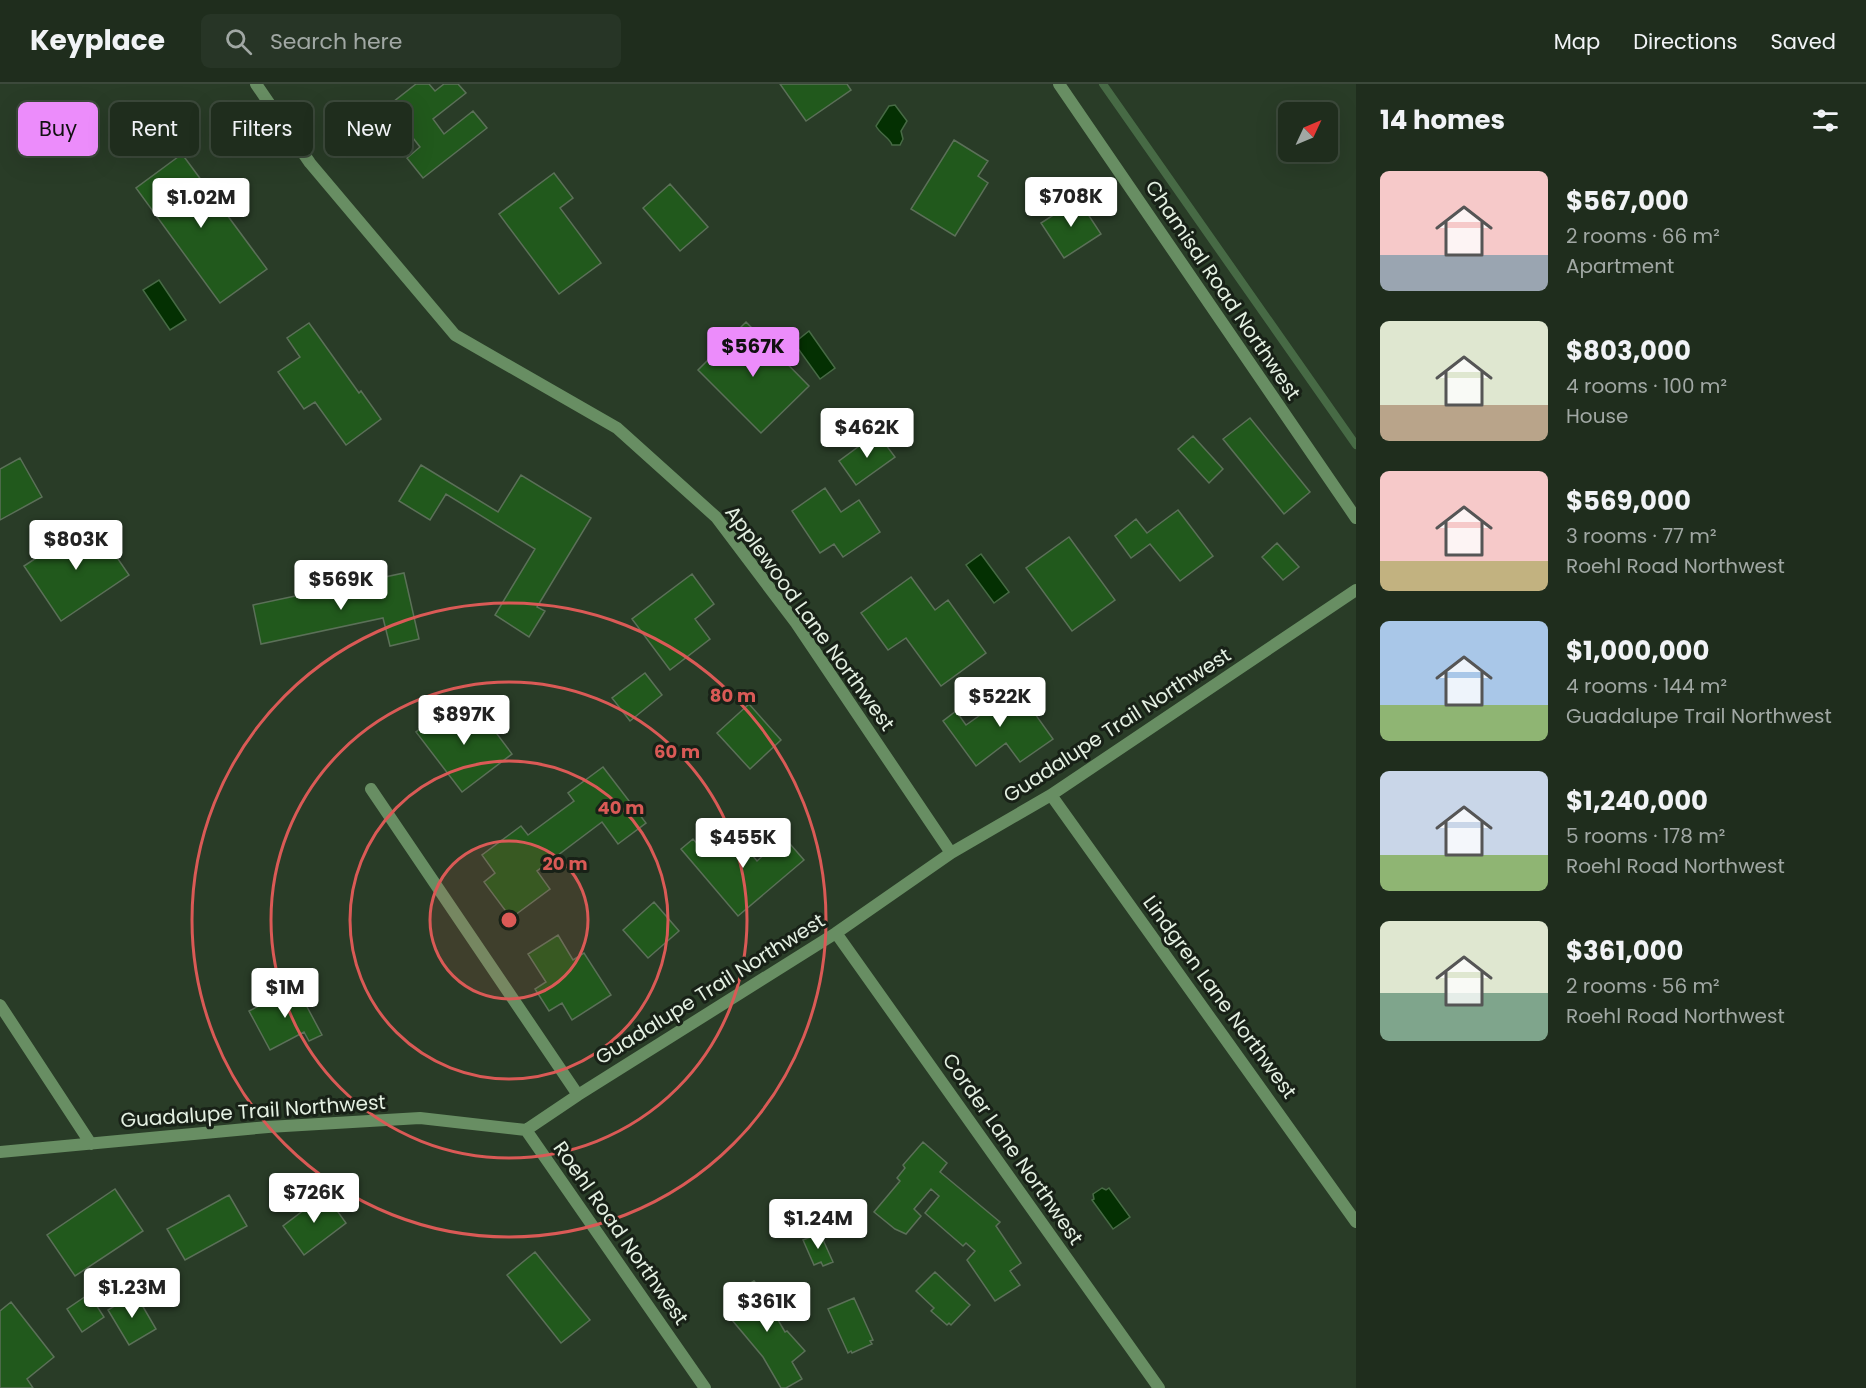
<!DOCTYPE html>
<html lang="en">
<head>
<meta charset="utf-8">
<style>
	body { margin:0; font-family:Poppins,sans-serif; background:#273526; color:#f1f3f6; height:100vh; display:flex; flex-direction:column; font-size:22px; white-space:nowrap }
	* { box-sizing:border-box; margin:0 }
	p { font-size:20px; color:#a1a8a4 }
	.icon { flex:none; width:33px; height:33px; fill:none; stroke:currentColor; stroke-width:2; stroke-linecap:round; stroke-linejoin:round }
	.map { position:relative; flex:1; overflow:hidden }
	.drawer { display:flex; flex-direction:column; background:#1f2d1d; width:510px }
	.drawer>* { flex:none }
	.top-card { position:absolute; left:18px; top:18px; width:570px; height:54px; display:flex; gap:12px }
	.needle { width:39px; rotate:46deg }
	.fabs { position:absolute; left:1278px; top:18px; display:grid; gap:12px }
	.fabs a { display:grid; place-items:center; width:60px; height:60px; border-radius:9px; background:#1f2d1d; box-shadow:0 6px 24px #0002,0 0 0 2px #3c493b; font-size:30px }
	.price { position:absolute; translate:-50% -51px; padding:0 14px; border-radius:6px; background:#fff; color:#222; font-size:20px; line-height:39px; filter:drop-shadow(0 2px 3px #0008) }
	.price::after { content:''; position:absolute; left:50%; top:36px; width:18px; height:14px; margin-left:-9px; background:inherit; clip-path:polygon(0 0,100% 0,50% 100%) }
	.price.active { background:#ec8cfb; color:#111 }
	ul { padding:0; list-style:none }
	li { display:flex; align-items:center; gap:18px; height:150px; padding:0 24px }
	li span { display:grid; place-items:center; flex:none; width:168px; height:120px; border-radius:9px; color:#555 }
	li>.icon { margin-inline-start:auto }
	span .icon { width:72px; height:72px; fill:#fffc; stroke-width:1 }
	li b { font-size:26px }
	h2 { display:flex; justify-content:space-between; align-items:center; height:72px; padding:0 24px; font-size:26px }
	.chip { padding:0 21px; border-radius:9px; background:#1f2d1d; box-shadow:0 6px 24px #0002,0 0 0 2px #3c493b; font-size:21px; line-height:54px }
	.chip.active { background:#ec8cfb; color:#111 }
	header { display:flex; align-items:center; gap:36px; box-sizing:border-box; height:84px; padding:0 30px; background:#1f2d1d; border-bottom:2px solid #3c493b }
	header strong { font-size:28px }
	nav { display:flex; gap:33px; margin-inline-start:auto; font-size:21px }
	.search { width:420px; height:54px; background:#273526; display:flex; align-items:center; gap:15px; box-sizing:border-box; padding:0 21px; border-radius:9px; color:#a1a8a4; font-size:22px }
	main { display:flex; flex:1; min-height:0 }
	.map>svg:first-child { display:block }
</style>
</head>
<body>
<header>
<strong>Keyplace</strong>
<div class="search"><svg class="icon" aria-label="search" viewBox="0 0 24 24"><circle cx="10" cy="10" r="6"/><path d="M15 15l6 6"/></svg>Search here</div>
<nav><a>Map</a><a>Directions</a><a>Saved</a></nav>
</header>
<main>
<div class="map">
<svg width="1356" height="1304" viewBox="0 0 1356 1304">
	<rect width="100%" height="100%" fill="#293c27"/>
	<!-- water -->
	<path fill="#043002" stroke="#476a45" stroke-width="1.5" d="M895 21 907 37 901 47 903 55 900 61H892C890 54 880 50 876 42L889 22Z
		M159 196 186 236 170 246 143 206Z
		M809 247 835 284 820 295 794 259Z
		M981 470 1009 508 994 519 966 481Z
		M1102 1104 1106 1106 1109 1104 1130 1133 1113 1145 1092 1116 1094 1115 1093 1110Z"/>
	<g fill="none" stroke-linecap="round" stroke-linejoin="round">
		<!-- stream -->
		<path stroke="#476a45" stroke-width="8" d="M1103 0 1356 361"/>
	</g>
	<!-- building -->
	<path fill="#21591c" stroke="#5b7058" stroke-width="1.5" d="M416 0H429L435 7 444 0H458L466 9 433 35 444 50 473 27 487 44 423 94 407 74 420 63 388 22Z
		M780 0H847L851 6 806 37Z
		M954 56 988 77 978 92 988 99 955 152 911 125Z
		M182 70 267 185 220 219 136 104Z
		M554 89 573 114 560 124 601 179 559 210 499 130Z
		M670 100 708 143 680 167 643 124Z
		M1078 115 1101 150 1064 174 1041 139Z
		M746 238 809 302 761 349 698 286Z
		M309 239 359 309 361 307 381 335 346 361 315 318 304 325 278 288 300 273 287 254Z
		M1250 334 1310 408 1284 430 1223 355Z
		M877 349 895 373 856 401 839 377Z
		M1193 352 1223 385 1209 399 1178 365Z
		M20 374 42 413 0 436V385Z
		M421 381 498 428 521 391 591 434 537 523 545 527 529 553 495 531 535 465 446 410 430 436 399 417Z
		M825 404 841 428 859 416 880 448 843 473 834 460 820 469 792 427Z
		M1178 426 1213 472 1180 497 1150 460 1131 474 1115 452 1136 435 1147 449Z
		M92 437 129 491 61 537 24 482Z
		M1069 453 1115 516 1072 547 1026 484Z
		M1277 459 1299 483 1283 496 1262 473Z
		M404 489 419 555 390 562 383 534 261 560 253 521Z
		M692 490 714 520 695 535 710 555 670 586 632 535Z
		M911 493 935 526 948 516 986 569 941 602 906 554 888 566 861 529Z
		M645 589 662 611 630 637 612 614Z
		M990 603 1001 618 1018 606 1053 655 1020 678 1006 659 976 682 943 637 956 627 966 641 983 629 973 615Z
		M749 620 781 656 750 685 717 649Z
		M451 621 464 638 479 626 512 670 462 708 416 648Z
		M603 683 646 739 618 760 602 738 537 787 550 805 511 834 484 798 495 789 482 771 521 742 528 751 574 717 568 709Z
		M733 748 757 777 784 753 804 776 738 832 681 765 693 755 706 770Z
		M654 818 679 847 648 874 623 846Z
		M558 851 573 876 584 869 611 911 572 936 562 919 549 927 535 905 546 898 528 870Z
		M296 902 322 951 309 957 304 948 270 966 249 927Z
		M923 1058 947 1079 940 1088 1000 1138 996 1142 1021 1179 1010 1187 1020 1201 995 1217 967 1176 975 1167 966 1159 963 1162 925 1129 939 1112 931 1105 914 1125 921 1132 906 1150 895 1145 874 1128 900 1097 897 1094 905 1084 903 1081Z
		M115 1105 143 1147 75 1192 47 1151Z
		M325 1110 346 1139 304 1171 283 1142Z
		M229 1111 247 1142 185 1176 167 1145Z
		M820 1149 833 1178 823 1182 821 1178 814 1181 803 1156Z
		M535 1168 590 1236 561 1259 507 1191Z
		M935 1188 970 1221 951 1241 949 1239 947 1241 931 1227 934 1224 916 1207Z
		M754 1197 784 1232 778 1236 785 1248 787 1247 805 1267 792 1278 802 1295 786 1304H781L763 1273 727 1230 741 1219 732 1210Z
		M135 1209 156 1245 129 1261 108 1226Z
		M89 1210 104 1233 82 1248 67 1225Z
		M854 1214 873 1256 870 1257 872 1260 852 1269 851 1267 848 1269 828 1225Z
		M11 1218 54 1273 27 1295 33 1304H0V1227Z"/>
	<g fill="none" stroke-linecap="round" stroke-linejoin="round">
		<!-- minor -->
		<path stroke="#688e63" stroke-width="12" d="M256 0 310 79 455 251 617 344 716 433 796 539 951 769
			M1059 0 1356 434
			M371 705 578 1011
			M1051 711 1356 1138
			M836 849 1159 1304
			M0 921 91 1060
			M526 1046 705 1304
			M0 1068 268 1043 420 1034 526 1046 578 1011 836 849 951 769 1051 711 1356 506"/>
	</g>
	<!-- distance rings -->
	<circle cx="509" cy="836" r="79" fill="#da5a56" fill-opacity=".12"/>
	<g fill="none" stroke="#da5a56" stroke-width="3">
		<circle cx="509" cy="836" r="79"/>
		<circle cx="509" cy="836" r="159"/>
		<circle cx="509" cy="836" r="238"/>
		<circle cx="509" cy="836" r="317"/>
	</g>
	<g text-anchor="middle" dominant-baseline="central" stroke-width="6" stroke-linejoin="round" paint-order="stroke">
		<!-- street labels -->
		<g font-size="20" fill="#e4f0e2" stroke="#182117">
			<text transform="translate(1223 206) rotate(56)">Chamisal Road Northwest</text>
			<text transform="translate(810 534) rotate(54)">Applewood Lane Northwest</text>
			<text transform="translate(1117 641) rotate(-33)">Guadalupe Trail Northwest</text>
			<text transform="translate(710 905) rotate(-32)">Guadalupe Trail Northwest</text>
			<text transform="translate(1220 913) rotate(54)">Lindgren Lane Northwest</text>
			<text transform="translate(253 1027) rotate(-4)">Guadalupe Trail Northwest</text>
			<text transform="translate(1013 1065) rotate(55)">Corder Lane Northwest</text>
			<text transform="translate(621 1149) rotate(55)">Roehl Road Northwest</text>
		</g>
	</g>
	<circle cx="509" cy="836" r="9" fill="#da5a56" stroke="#182117" stroke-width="3"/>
	<g font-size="18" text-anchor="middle" font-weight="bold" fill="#da5a56" stroke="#182117" stroke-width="6" stroke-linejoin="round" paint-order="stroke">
		<text x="733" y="618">80 m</text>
		<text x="677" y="674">60 m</text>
		<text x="621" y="730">40 m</text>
		<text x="565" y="786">20 m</text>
	</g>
</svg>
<div class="fabs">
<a><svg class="needle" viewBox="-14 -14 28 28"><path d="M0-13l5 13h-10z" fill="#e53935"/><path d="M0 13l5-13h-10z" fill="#a1a8a4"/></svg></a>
</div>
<b class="price" style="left:1071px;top:144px">$708K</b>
<b class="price" style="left:201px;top:145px">$1.02M</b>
<b class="price active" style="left:753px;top:294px">$567K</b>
<b class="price" style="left:867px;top:375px">$462K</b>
<b class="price" style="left:76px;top:487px">$803K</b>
<b class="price" style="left:341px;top:527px">$569K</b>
<b class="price" style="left:1000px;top:644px">$522K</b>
<b class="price" style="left:464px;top:662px">$897K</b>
<b class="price" style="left:743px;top:785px">$455K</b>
<b class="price" style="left:285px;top:935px">$1M</b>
<b class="price" style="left:314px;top:1140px">$726K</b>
<b class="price" style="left:818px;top:1166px">$1.24M</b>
<b class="price" style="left:132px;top:1235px">$1.23M</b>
<b class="price" style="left:767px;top:1249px">$361K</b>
<div class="top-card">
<a class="chip active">Buy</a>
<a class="chip">Rent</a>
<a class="chip">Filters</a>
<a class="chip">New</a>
</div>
</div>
<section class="drawer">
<h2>14 homes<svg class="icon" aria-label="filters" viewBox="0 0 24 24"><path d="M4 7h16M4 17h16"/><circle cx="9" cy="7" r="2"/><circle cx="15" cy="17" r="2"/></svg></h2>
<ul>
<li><span style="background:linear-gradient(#f6c9c9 70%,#9aa5b1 0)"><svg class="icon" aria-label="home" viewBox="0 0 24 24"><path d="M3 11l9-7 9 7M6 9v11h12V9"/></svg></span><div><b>$567,000</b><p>2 rooms · 66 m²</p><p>Apartment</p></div></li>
<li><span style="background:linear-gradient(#dfe7d0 70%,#b9a48a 0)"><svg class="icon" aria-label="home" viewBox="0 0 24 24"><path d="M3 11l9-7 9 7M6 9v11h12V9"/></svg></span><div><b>$803,000</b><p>4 rooms · 100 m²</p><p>House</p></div></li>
<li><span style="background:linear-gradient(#f6c9c9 75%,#c2b280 0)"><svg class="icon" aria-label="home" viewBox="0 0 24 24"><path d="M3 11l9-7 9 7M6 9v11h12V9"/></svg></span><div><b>$569,000</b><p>3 rooms · 77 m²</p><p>Roehl Road Northwest</p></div></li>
<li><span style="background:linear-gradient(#a9c7e8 70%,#8fb573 0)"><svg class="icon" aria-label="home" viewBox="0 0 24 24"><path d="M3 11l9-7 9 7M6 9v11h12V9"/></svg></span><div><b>$1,000,000</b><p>4 rooms · 144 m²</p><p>Guadalupe Trail Northwest</p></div></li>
<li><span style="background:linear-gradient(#c9d6e8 70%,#8fb573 0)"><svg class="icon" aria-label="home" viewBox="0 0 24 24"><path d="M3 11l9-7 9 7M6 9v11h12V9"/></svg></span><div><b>$1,240,000</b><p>5 rooms · 178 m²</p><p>Roehl Road Northwest</p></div></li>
<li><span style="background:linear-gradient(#dfe7d0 60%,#7fa58c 0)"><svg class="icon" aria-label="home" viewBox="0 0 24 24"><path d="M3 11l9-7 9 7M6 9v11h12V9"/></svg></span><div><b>$361,000</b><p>2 rooms · 56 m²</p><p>Roehl Road Northwest</p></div></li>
</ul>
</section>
</main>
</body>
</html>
